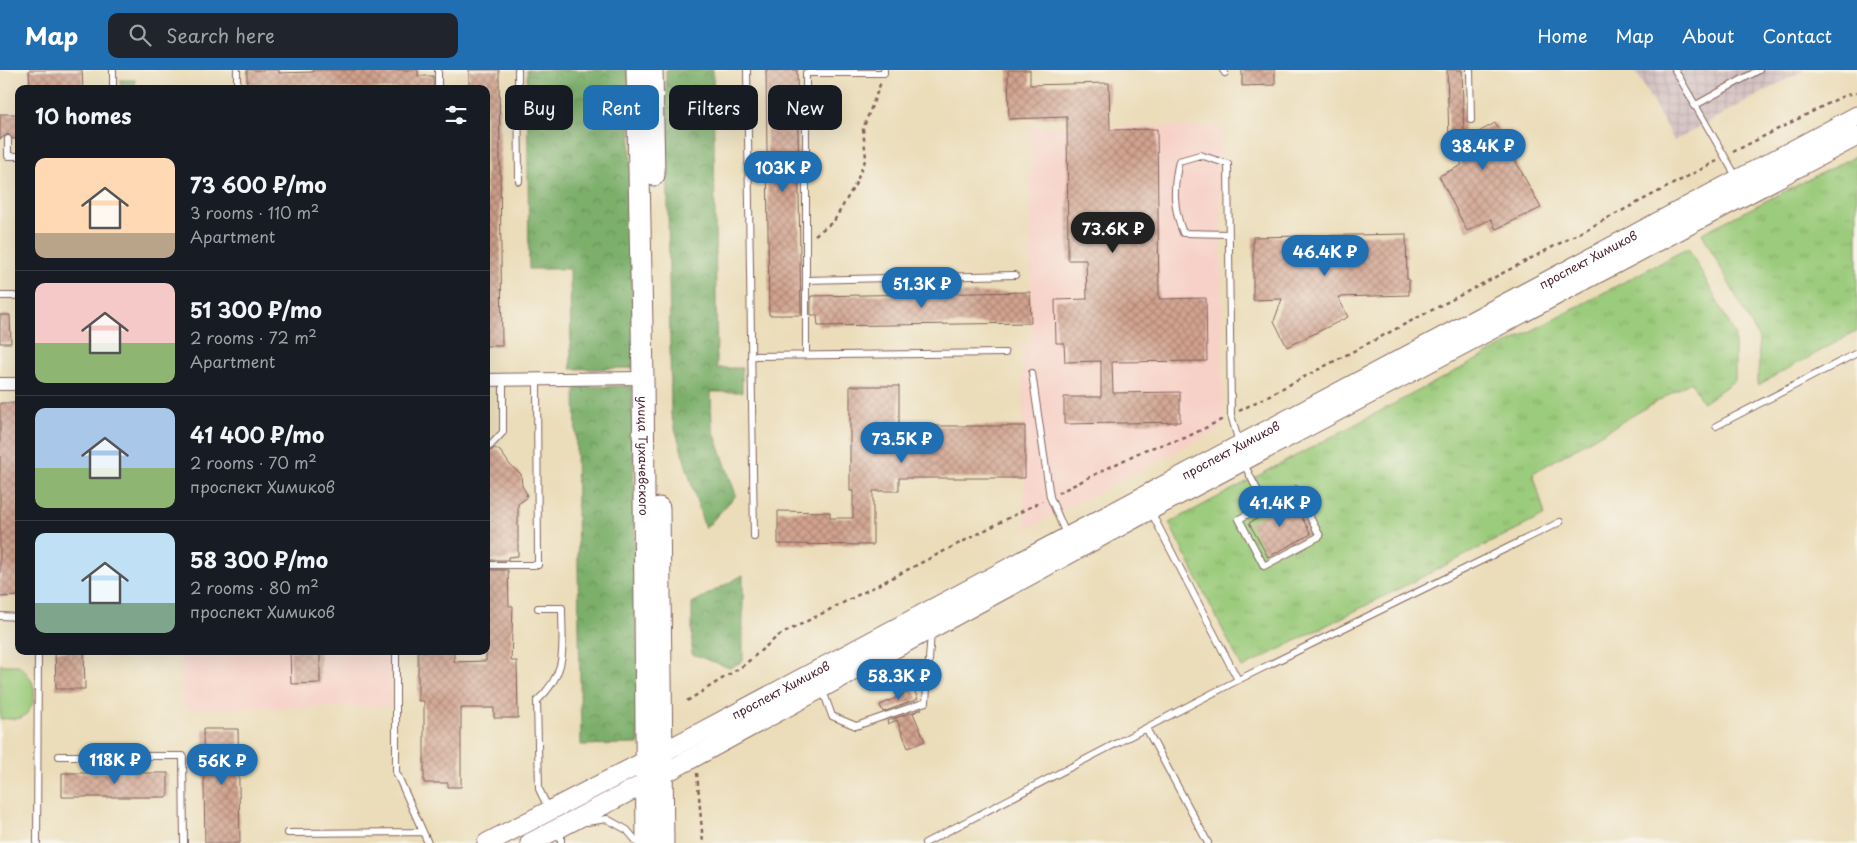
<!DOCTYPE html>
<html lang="en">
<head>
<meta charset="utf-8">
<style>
	body { margin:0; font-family:"Playpen Sans",sans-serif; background:#20242c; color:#f1f3f6; height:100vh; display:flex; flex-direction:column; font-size:19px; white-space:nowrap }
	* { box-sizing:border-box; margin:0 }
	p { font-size:16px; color:#9ea1a6 }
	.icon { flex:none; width:28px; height:28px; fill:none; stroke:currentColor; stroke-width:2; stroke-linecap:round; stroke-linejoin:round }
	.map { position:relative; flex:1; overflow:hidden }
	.drawer { position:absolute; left:15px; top:15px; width:475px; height:570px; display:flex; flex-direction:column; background:#171b24; border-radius:10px; box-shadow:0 5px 20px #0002 }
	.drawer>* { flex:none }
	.banner { position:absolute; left:505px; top:15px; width:475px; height:45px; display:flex; gap:10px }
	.price { position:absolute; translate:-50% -42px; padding:0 11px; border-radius:18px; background:#1f6fb2; color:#fff; font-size:16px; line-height:32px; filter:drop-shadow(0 1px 2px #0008) }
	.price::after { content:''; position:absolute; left:50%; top:30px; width:15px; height:11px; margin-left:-8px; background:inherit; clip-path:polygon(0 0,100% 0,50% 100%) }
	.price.on { background:#222; color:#fff }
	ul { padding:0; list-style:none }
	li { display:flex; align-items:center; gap:15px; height:125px; padding:0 20px }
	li+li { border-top:1px solid #363941 }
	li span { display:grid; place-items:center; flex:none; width:140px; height:100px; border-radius:10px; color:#555 }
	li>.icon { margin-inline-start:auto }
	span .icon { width:60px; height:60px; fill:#fffc; stroke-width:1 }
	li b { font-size:21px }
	h2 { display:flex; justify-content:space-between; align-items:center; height:60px; padding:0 20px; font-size:21px }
	.chip { padding:0 18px; border-radius:10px; background:#171b24; box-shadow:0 5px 20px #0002; font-size:18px; line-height:45px }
	.chip.on { background:#1f6fb2; color:#fff }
	header { display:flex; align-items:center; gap:30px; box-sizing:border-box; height:70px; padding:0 25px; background:#1f6fb2; color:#fff }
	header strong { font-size:24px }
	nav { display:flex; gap:28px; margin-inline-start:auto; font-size:18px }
	.search { width:350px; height:45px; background:#20242c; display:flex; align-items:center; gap:12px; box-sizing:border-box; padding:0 18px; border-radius:10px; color:#9ea1a6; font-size:19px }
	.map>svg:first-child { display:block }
</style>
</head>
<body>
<header>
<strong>Map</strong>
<div class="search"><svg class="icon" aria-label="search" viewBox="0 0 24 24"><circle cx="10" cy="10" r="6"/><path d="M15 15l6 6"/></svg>Search here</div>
<nav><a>Home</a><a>Map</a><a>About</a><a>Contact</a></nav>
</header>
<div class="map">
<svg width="1857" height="773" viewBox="0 0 1857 773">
	<defs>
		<pattern id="industrial-grid" width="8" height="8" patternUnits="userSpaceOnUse" patternTransform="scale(1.25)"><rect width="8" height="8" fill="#d2bfc0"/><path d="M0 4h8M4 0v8" fill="none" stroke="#b6a4a5"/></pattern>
		<pattern id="grass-tufts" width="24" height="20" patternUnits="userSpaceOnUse" patternTransform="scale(1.25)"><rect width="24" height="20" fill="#9bcb7b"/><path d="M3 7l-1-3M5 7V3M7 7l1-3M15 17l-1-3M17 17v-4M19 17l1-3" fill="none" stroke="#87ae6a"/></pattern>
		<pattern id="forest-crowns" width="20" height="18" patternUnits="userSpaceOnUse" patternTransform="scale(1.25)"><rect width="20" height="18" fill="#7caf6b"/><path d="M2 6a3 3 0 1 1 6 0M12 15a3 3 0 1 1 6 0" fill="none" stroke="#688e58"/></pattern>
		<pattern id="building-cross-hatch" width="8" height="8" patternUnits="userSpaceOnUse" patternTransform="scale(1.25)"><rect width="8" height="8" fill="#d1a38f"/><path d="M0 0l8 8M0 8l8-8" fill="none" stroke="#ac8475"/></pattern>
	</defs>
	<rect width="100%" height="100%" fill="#f7f3e8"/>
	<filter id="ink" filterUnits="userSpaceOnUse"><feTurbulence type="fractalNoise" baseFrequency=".02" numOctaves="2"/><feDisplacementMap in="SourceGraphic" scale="10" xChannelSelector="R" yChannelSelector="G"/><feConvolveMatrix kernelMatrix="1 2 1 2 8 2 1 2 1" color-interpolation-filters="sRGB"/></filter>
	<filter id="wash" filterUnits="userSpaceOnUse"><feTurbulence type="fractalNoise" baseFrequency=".0096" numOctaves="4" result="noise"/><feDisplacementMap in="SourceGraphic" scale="20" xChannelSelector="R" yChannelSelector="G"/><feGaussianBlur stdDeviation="1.12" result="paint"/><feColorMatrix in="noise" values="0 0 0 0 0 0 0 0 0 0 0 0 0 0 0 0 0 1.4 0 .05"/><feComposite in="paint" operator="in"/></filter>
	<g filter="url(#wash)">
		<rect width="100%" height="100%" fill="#ebddb9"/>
		<!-- built -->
		<path fill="#f7d1c8" d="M1220 56 1224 357 1025 460 1022 275H1031L1030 57Z
			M181 581H390L391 636 181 639Z"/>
		<!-- industrial -->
		<path fill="url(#industrial-grid)" d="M1635 0H1804L1674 71Z"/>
		<!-- grass -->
		<path fill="url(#grass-tufts)" stroke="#727553" d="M1857 85V261L1758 315 1759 269 1702 163Z
			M1688 178 1735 264V310L1703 333 1691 312 1533 403 1545 445 1242 598 1169 453Z"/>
		<!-- forest -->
		<path fill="url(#forest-crowns)" stroke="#63674b" d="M527 0H630L633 298 571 299 570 199H529Z
			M666 0H713L717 298H742V322H711L712 356 736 425 705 459 671 345Z
			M120 10H135V19H121Z
			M632 316 639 674 581 675 575 317Z
			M743 505V591L730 598 692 584V533Z"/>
		<!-- pitch -->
		<path fill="#9bcb7b" stroke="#727553" d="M0 595H19C32 607 39 620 31 637 29 641 25 647 20 648 15 650 6 648 0 649Z"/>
		<g id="blocks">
			<!-- building -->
			<path fill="url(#building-cross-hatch)" d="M29 0H82L83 19H30Z
				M247 0H279V3L313 2V0H418V6H433V19H247Z
				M469 0H499L502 276H486V19H469Z
				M766 0H797L801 245H769Z
				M1008 0H1030V15L1109 13 1110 60 1157 59 1159 229 1206 228 1207 291 1112 292 1113 323 1180 322V352L1064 354V327H1101V291L1065 292 1064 273H1056L1055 230 1087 229 1086 190H1068L1067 47 1009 49Z
				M1242 0H1275V15L1242 16Z
				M1447 0H1462L1464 70 1495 53 1541 138 1496 159 1491 149 1467 161 1439 106 1462 95 1449 71Z
				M0 44H19V69H13L8 64 0 69Z
				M1406 164 1407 209H1409V225L1338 227 1348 247 1287 277 1274 251 1282 229 1253 230V167Z
				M1030 222 1031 253 818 256 817 245H811V226Z
				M0 245H10L11 273H0Z
				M850 316H899V356H1025V408H899V421H873V475L778 474V441L830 442V448H853V421H850Z
				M0 333H19V526L0 527Z
				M495 378 500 381 511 396 521 404 522 416 527 424 525 429 518 434V486L508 487V490H486V379L491 381Z
				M1292 430 1311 464 1268 487 1249 453Z
				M486 500H508L509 536H513L511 591H517L518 648H494V638H461V717H448V713H424V631H418V581H454V592L486 591Z
				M55 581H84L85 619H56Z
				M290 581H320V613L291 614Z
				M914 620 918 629 883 642 880 635Z
				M922 639 913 643 925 671 908 678 897 650 888 654 887 651Z
				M203 659H238L240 773H205Z
				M62 703H168V727H62Z"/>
		</g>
	</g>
	<g filter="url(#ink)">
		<use href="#blocks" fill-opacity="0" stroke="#82625d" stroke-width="1"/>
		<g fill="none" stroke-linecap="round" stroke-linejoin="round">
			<defs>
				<path id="service" d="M113 0V19
					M237 0V19
					M438 0V19
					M518 0 519 111
					M747 0 754 467
					M884 0V3H806V210L1015 205
					M1223 0 1225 3
					M1470 0 1471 50
					M1675 0 1737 108
					M1694 36 1759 0
					M8 69V86H19
					M1228 164 1183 163C1173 138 1173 117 1179 91L1200 85 1228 94 1231 345 1239 373
					M0 226H14
					M806 285V210
					M751 286 1005 283
					M1032 303 1050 427 1066 464
					M1716 356 1857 283
					M490 376 503 362V310
					M1243 392 1265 435 1239 449 1264 496 1320 466 1295 419 1265 435
					M486 495H538L537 309
					M538 538H562C562 578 569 601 537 631L539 719 549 740
					M0 546 19 547
					M396 581V702L428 773
					M1238 610 1560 452
					M823 621 832 646 856 656 926 632 931 562
					M1146 658 1208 773
					M59 686H183L184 773
					M587 752 607 749 627 760 638 773
					M288 763 423 762
					M37 773 38 581
					M561 773V767
					M925 773 1238 610 1151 442"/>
				<path id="minor" d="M486 310 643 308
					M0 314H19"/>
				<g id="secondary">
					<path id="s1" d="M487 773 692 667 1857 46"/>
					<path d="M530 773 663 704 1150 440 1857 66"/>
				</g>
				<g id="primary">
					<path id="s2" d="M637 0 643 308 647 773"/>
					<path d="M652 0 654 105"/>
					<path d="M659 438 663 773"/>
				</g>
			</defs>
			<!-- service casing -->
			<use href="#service" stroke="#82625d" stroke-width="8"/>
			<!-- minor casing -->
			<use href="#minor" stroke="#82625d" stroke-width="14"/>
			<!-- secondary casing -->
			<use href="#secondary" stroke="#82625d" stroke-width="21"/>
			<!-- primary casing -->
			<use href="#primary" stroke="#82625d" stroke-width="23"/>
			<!-- path -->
			<path stroke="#82625d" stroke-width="2.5" stroke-dasharray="4 4" stroke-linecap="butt" d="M1733 82 1845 25 1857 23
				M815 165 834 151 856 113 866 88 863 59 881 12
				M1239 341 1717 91
				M1058 423 1144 380 1185 368 1223 349
				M687 631 744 595 778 566 1042 431
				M697 703 703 773"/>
			<!-- service -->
			<use href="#service" stroke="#fff" stroke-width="6"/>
			<!-- minor -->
			<use href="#minor" stroke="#fff" stroke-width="12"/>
			<!-- secondary -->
			<use href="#secondary" stroke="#fff" stroke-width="19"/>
			<!-- primary -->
			<use href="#primary" stroke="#fff" stroke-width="21"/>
		</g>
	</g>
	<g text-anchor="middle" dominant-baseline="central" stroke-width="4" stroke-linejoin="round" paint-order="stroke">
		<!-- street labels -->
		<g font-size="12" fill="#4a1f2b" stroke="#f7f3e8">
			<text stroke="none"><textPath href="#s1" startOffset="1246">проспект Химиков</textPath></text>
			<text stroke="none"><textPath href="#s1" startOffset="841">проспект Химиков</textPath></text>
			<text stroke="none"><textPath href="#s2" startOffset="386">улица Тухачевского</textPath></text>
			<text stroke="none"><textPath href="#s1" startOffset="331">проспект Химиков</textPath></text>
		</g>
	</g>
</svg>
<b class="price" style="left:1483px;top:101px">38.4K ₽</b>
<b class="price" style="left:783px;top:123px">103K ₽</b>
<b class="price on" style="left:1113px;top:184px">73.6K ₽</b>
<b class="price" style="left:1325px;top:207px">46.4K ₽</b>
<b class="price" style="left:922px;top:239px">51.3K ₽</b>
<b class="price" style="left:902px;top:394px">73.5K ₽</b>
<b class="price" style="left:1280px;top:458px">41.4K ₽</b>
<b class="price" style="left:899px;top:631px">58.3K ₽</b>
<b class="price" style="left:115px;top:715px">118K ₽</b>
<b class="price" style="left:222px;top:716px">56K ₽</b>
<div class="banner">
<a class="chip">Buy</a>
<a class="chip on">Rent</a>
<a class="chip">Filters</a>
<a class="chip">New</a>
</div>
<section class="drawer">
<h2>10 homes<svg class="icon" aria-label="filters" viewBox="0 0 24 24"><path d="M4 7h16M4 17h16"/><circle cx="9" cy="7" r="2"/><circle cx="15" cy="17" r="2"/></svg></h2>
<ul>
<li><span style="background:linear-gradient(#ffd9b3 75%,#b9a48a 0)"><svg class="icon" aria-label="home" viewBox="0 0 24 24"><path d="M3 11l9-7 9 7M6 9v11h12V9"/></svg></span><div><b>73 600 ₽/mo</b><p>3 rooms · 110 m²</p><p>Apartment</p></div></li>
<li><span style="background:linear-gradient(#f6c9c9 60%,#8fb573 0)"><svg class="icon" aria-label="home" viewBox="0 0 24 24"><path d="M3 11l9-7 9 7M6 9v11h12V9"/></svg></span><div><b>51 300 ₽/mo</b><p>2 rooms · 72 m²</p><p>Apartment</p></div></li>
<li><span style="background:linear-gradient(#a9c7e8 60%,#8fb573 0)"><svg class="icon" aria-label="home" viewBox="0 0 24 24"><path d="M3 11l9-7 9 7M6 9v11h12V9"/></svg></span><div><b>41 400 ₽/mo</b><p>2 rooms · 70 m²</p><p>проспект Химиков</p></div></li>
<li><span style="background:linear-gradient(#bfe0f5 70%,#7fa58c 0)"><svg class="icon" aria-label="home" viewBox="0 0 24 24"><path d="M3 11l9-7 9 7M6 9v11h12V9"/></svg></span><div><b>58 300 ₽/mo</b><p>2 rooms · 80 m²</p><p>проспект Химиков</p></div></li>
</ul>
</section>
</div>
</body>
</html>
